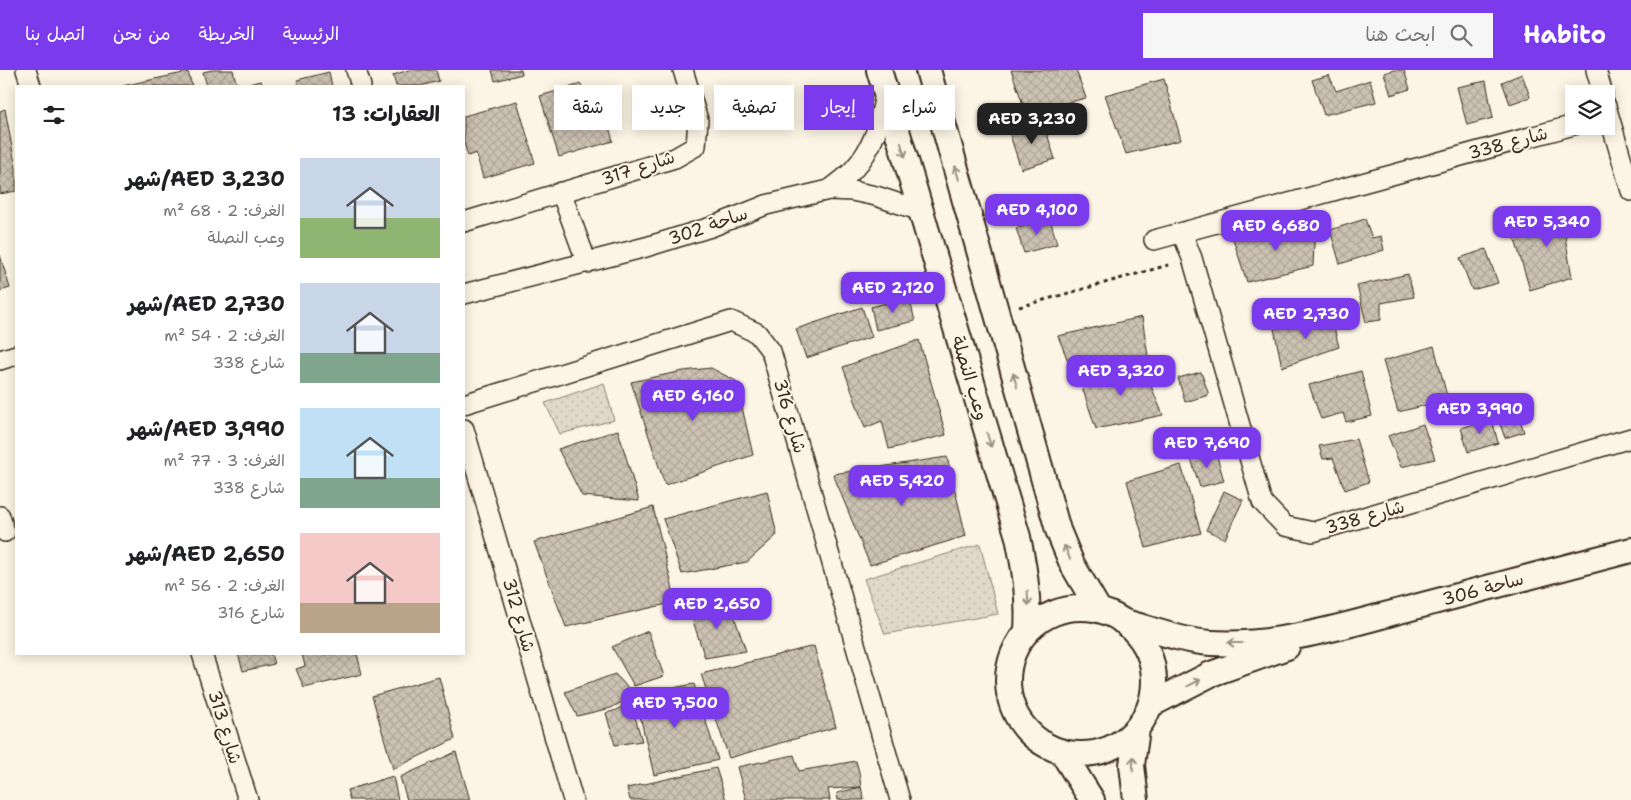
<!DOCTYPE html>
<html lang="ar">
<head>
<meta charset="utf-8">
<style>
	body { margin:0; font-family:"Shantell Sans","Playpen Sans Arabic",sans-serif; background:#f6f6f6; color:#202124; direction:rtl; height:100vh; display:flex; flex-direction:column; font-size:19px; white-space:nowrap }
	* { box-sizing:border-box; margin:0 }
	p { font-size:16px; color:#757577 }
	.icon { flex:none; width:28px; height:28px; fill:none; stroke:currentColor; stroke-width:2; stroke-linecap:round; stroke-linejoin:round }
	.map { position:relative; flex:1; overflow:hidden; direction:ltr }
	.panel { position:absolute; left:15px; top:15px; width:450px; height:570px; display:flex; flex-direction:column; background:#fff; border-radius:0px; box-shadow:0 2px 12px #0003; direction:rtl }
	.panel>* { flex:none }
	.top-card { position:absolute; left:480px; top:15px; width:475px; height:45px; direction:rtl; display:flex; gap:10px }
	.buttons { position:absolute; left:1565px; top:15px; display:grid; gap:10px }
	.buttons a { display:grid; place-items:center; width:50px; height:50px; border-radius:0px; background:#fff; box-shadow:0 2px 12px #0003; font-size:25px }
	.price { position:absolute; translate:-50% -42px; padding:0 11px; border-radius:10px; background:#7c3aed; color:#fff; font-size:16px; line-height:32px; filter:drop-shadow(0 1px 2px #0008) }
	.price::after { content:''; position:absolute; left:50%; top:30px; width:15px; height:11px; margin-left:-8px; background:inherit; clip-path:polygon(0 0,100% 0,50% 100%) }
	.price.active { background:#222; color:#fff }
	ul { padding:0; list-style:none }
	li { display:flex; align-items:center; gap:15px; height:125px; padding:0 25px }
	li span { display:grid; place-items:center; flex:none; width:140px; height:100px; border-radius:0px; color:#555 }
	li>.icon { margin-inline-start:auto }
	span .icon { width:60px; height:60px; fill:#fffc; stroke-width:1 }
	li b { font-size:21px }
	h2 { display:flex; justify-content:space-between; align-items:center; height:60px; padding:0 25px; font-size:21px }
	.pill { padding:0 18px; border-radius:0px; background:#fff; box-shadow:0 2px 12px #0003; font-size:18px; line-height:45px }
	.pill.active { background:#7c3aed; color:#fff }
	header { display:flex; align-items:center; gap:30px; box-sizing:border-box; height:70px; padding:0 25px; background:#7c3aed; color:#fff }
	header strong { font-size:24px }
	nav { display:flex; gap:28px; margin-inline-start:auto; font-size:18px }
	.search { width:350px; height:45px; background:#f6f6f6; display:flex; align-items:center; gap:12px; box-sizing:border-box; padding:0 18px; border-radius:0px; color:#757577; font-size:19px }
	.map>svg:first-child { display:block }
</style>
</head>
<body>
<header>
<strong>Habito</strong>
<div class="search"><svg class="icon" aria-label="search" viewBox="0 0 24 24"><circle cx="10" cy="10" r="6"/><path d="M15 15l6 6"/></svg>ابحث هنا</div>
<nav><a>الرئيسية</a><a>الخريطة</a><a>من نحن</a><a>اتصل بنا</a></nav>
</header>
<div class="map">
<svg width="1631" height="730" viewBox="0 0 1631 730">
	<defs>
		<pattern id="grass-dots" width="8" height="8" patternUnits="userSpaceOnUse" patternTransform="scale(1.25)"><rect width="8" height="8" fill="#e0d8c8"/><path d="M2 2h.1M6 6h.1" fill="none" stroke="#c1baab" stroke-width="1.8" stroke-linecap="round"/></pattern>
		<pattern id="building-cross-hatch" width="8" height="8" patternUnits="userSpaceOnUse" patternTransform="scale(1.25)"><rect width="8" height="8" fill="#ccc2b3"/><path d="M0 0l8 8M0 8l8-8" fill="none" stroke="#b0a79a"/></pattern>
	</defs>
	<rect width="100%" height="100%" fill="#fcf5e5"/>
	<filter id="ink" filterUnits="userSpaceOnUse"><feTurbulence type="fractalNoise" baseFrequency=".02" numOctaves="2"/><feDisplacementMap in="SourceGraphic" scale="10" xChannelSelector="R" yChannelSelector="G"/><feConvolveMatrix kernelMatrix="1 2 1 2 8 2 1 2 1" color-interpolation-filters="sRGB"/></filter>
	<g filter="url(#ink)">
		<!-- grass -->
		<path fill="url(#grass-dots)" stroke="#8e8173" d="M604 313 614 350 560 364 545 333Z
			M980 474 998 544 885 564 864 509Z"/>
		<!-- building -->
		<path fill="url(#building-cross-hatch)" stroke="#3b2a1e" d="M212 0H233L237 16H207L203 2Z
			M409 0H436L439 11 420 16H396L393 5Z
			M492 0H521L522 4 495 11Z
			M1011 0H1076L1086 28 1026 43Z
			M1393 0H1404L1410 19 1391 25 1384 3Z
			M188 2 192 16H122Z
			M329 2 332 16H299L297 10Z
			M1522 4 1530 27 1510 34 1502 12Z
			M1329 5 1336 21 1370 10 1376 32 1324 45 1312 10Z
			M1164 9 1181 70 1126 84 1105 25Z
			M261 11 263 16H240Z
			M1486 11 1493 48 1467 55 1457 17Z
			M581 14 583 22 587 21 591 36 602 32 613 71 559 87 540 26Z
			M517 31 535 93 483 108 476 83 468 86 464 73V46Z
			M5 39 16 99V121L0 124V41Z
			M999 49 1002 62 987 65 984 53Z
			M1043 51 1055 89 1021 99 1009 62Z
			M1581 143 1588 159 1565 166 1572 207 1530 220 1511 156Z
			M1050 149 1057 174 1024 183 1016 158Z
			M1365 149 1372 168 1381 166 1384 180 1340 194 1330 160Z
			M1315 153 1313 196 1247 212 1233 169Z
			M1486 179 1498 213 1472 220 1460 188Z
			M0 185 10 218 0 221Z
			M1408 204 1414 227 1381 233V250L1366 252 1357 216Z
			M909 227 915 251 876 260 871 237Z
			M862 237 872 267 806 288 796 259Z
			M1331 246 1339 277 1282 297 1274 259 1315 248Z
			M1142 247 1148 286 1072 301 1058 266Z
			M919 270 946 365 889 379 882 351 865 358 843 297Z
			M1434 276 1448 330 1398 342 1383 291Z
			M1142 294 1163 345 1096 359 1080 311Z
			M1170 294 1174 307 1155 313 1151 299Z
			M711 298 736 311 753 385 665 415 631 312 683 301Z
			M1361 301 1372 346 1346 352 1343 343 1321 349 1309 315Z
			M1201 302 1209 325 1185 332 1178 308Z
			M1515 334 1524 362 1505 368 1495 340Z
			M1492 349 1498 373 1468 382 1461 358Z
			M1423 354 1435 389 1401 397 1388 366Z
			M618 360 639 431 582 426 558 379Z
			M1356 369 1369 412 1345 420 1333 388 1323 389 1319 376Z
			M1216 383 1224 411 1200 417 1190 386Z
			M947 387 966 466 870 495 833 404Z
			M1181 395 1201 463 1146 478 1127 411Z
			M767 421 777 465 747 492 682 504 663 449Z
			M1224 421 1243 430 1225 469 1206 460Z
			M653 437 676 532 566 557 534 472Z
			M729 531 746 581 705 588 689 539Z
			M648 561 664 606 634 616 612 577Z
			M814 576 836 657 729 688 701 604Z
			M238 584H271L274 594 243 601Z
			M302 584H357L362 604 304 618 296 599 305 596Z
			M615 604 635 625 611 638 577 646 565 622Z
			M439 607 455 669 393 699 372 626Z
			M694 614 718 690 654 705 635 625Z
			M630 630 642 671 615 675 606 643 617 640Z
			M456 682 470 730H407L400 707Z
			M794 685 799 701 856 691 859 702 861 717 828 719 830 730H746L737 697Z
			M716 698 726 730H630L627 718Z
			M393 706 398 730H350L347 720Z
			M861 717 864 730H838L837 723Z"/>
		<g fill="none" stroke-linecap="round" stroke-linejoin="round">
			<defs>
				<path id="minor" d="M26 0 31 16
					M356 0 361 16
					M1596 0 1603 24
					M1606 36 1631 121
					M829 120C837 114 846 108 853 100 874 78 880 52 885 23
					M561 122 587 193
					M464 152 675 88 696 76 698 50 683 0
					M1182 163 1192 188 1262 432 1285 456 1313 462 1631 368
					M1154 170 1574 55
					M464 224 646 177 711 157 766 135 829 120 852 121 876 126 921 141
					M0 290 16 285
					M464 334 731 251 757 263 771 281 900 730
					M464 359 573 730
					M0 446 5 462
					M202 584 248 730"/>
				<path id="tertiary" d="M879 0 1018 467C1025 502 1029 525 1027 561
					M928 0 1058 460 1072 494 1099 540
					M1008 611a73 73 0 1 1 146 0a73 73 0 1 1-146 0Z
					M1122 551C1151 559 1181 571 1211 573 1279 577 1346 555 1411 538 1484 519 1558 499 1631 480
					M1150 635 1211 604 1287 577
					M1062 682 1092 730
					M1136 730 1132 695 1137 659"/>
			</defs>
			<!-- minor casing -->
			<use href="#minor" stroke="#3b2a1e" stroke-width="22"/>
			<!-- tertiary casing -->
			<use href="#tertiary" stroke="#3b2a1e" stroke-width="28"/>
			<!-- path -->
			<path stroke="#3b2a1e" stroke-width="3" stroke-dasharray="4 4" stroke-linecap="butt" d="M1019 237 1172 194"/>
			<!-- minor -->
			<use href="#minor" stroke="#fcf5e5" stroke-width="19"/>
			<!-- tertiary -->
			<use href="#tertiary" stroke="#fcf5e5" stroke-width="24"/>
		</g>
		<!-- one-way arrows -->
		<defs><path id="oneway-shaft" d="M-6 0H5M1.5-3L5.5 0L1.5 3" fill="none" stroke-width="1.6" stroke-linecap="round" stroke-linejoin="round" transform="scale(1.25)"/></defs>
		<g stroke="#9c9082">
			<use href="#oneway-shaft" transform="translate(903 80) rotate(73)"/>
			<use href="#oneway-shaft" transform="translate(957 103) rotate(-106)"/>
			<use href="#oneway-shaft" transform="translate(1015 310) rotate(-106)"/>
			<use href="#oneway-shaft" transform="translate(989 370) rotate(73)"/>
			<use href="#oneway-shaft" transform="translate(1067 482) rotate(-113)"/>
			<use href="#oneway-shaft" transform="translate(1028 528) rotate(86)"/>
			<use href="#oneway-shaft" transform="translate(1235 573) rotate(-180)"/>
			<use href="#oneway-shaft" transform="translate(1194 613) rotate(-26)"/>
			<use href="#oneway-shaft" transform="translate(1133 694) rotate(-88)"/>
		</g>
	</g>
	<g text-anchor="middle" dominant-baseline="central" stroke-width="4" stroke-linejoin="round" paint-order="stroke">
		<!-- street labels -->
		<g font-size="18" fill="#3b2a1e" stroke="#fcf5e5">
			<text transform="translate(1508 73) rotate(-15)">شارع 338</text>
			<text transform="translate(638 98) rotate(-18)">شارع 317</text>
			<text transform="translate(708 156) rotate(-19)">ساحة 302</text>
			<text transform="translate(970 308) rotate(73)">وعب النصلة</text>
			<text transform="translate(790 346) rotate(74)">شارع 316</text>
			<text transform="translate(1365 447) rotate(-16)">شارع 338</text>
			<text transform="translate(1483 519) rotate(-15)">ساحة 306</text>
			<text transform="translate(519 545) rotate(74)">شارع 312</text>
			<text transform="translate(225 657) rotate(73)">شارع 313</text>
		</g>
	</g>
</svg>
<div class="buttons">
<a><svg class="icon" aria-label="layers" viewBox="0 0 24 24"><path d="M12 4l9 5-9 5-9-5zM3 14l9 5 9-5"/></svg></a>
</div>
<b class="price active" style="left:1032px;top:75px">AED 3,230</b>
<b class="price" style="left:1037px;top:166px">AED 4,100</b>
<b class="price" style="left:1547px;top:178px">AED 5,340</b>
<b class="price" style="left:1276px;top:182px">AED 6,680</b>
<b class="price" style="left:893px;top:244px">AED 2,120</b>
<b class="price" style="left:1306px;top:270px">AED 2,730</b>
<b class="price" style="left:1121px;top:327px">AED 3,320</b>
<b class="price" style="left:693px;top:352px">AED 6,160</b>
<b class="price" style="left:1480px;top:365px">AED 3,990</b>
<b class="price" style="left:1207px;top:399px">AED 7,690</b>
<b class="price" style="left:902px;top:437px">AED 5,420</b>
<b class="price" style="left:717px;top:560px">AED 2,650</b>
<b class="price" style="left:675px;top:659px">AED 7,500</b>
<div class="top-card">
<a class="pill">شراء</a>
<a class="pill active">إيجار</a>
<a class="pill">تصفية</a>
<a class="pill">جديد</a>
<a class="pill">شقة</a>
</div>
<section class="panel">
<h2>العقارات: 13<svg class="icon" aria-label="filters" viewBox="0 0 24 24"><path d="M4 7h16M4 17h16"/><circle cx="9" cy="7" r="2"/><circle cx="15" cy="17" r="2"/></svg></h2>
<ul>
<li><span style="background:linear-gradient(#c9d6e8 60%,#8fb573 0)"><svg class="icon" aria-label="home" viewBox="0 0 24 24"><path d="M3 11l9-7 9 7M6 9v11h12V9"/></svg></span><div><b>AED 3,230/شهر</b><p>الغرف: 2 · 68 m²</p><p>وعب النصلة</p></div></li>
<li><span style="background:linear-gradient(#c9d6e8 70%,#7fa58c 0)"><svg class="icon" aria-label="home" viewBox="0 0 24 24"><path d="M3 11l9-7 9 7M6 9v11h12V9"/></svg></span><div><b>AED 2,730/شهر</b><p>الغرف: 2 · 54 m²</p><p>شارع 338</p></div></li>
<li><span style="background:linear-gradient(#bfe0f5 70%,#7fa58c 0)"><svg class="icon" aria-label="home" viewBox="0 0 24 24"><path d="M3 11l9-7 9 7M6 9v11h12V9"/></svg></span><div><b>AED 3,990/شهر</b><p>الغرف: 3 · 77 m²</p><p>شارع 338</p></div></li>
<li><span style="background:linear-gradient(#f6c9c9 70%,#b9a48a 0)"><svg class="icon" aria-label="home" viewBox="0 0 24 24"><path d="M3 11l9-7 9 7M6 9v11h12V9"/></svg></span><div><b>AED 2,650/شهر</b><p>الغرف: 2 · 56 m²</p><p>شارع 316</p></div></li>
</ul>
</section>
</div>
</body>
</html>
